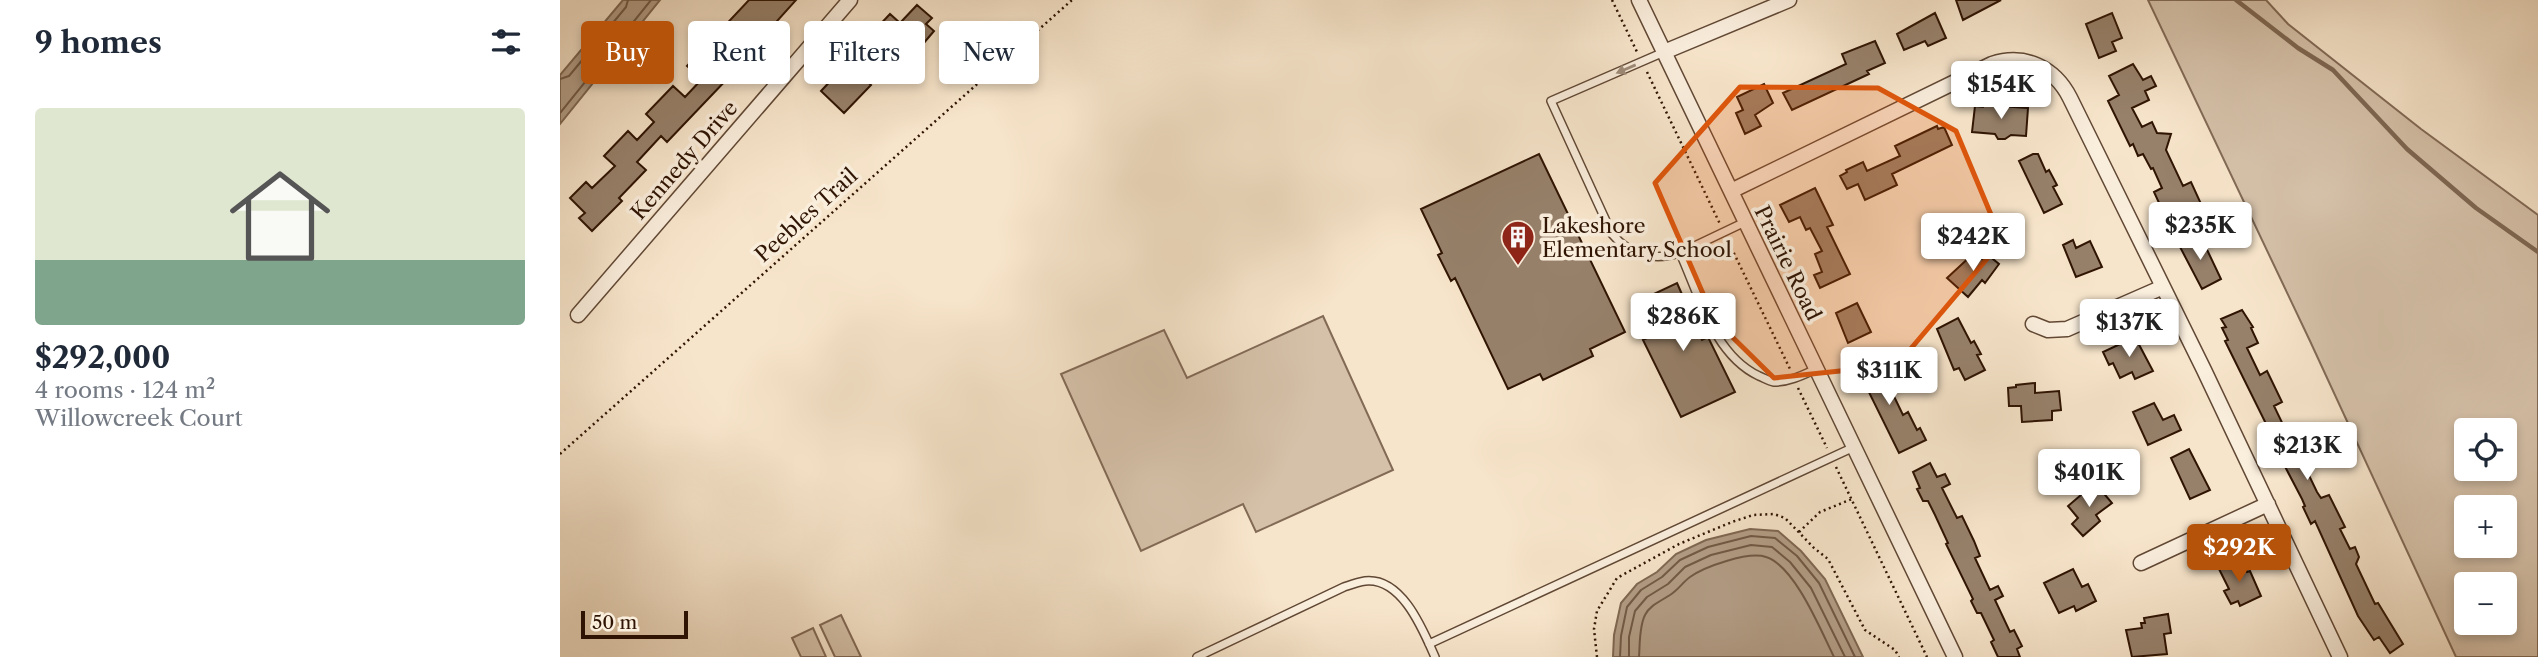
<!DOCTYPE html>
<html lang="en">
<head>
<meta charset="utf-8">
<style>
	body { margin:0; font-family:"Libre Caslon Text",serif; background:#f2f2f3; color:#1f2937; height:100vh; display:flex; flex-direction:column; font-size:26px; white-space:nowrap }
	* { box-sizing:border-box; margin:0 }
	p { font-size:23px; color:#747a83 }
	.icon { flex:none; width:38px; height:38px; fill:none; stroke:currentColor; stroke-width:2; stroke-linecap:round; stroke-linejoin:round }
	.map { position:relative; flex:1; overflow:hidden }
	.drawer { display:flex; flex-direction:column; background:#fff; width:560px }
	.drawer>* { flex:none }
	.banner { position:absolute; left:21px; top:21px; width:665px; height:63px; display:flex; gap:14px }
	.fabs { position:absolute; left:1894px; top:418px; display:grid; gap:14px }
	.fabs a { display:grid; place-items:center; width:63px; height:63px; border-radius:7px; background:#fff; box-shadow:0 4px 10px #0003; font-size:35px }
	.scale { position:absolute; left:21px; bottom:18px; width:107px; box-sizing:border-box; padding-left:7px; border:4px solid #2f1403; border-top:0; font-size:19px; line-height:24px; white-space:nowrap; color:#2f1403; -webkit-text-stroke:5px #faeedd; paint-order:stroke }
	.price { position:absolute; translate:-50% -60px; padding:0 16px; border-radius:7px; background:#fff; color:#222; font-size:23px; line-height:46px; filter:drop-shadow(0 2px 4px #0008) }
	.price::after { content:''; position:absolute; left:50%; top:42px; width:21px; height:16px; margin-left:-10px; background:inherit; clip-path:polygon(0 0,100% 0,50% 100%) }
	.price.selected { background:#b45309; color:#fff }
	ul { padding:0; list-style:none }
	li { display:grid; align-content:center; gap:14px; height:371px; padding:0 35px }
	li span { display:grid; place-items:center; height:217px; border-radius:7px; color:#555 }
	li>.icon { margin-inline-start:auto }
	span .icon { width:126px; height:126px; fill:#fffc; stroke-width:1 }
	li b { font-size:30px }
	h2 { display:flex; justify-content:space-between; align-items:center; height:84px; padding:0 35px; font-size:30px }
	.chip { padding:0 24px; border-radius:7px; background:#fff; box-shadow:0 4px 10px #0003; font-size:24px; line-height:63px }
	.chip.selected { background:#b45309; color:#fff }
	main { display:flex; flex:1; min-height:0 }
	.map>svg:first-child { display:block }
</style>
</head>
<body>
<main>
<section class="drawer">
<h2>9 homes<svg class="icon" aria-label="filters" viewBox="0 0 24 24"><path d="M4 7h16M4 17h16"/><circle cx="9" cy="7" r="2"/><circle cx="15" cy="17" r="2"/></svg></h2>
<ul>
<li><span style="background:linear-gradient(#dfe7d0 70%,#7fa58c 0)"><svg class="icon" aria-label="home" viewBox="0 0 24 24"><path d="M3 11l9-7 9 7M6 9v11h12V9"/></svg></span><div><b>$292,000</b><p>4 rooms · 124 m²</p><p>Willowcreek Court</p></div></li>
</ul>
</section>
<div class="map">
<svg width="1978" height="657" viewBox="0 0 1978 657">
	<rect width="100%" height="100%" fill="#f7e5cb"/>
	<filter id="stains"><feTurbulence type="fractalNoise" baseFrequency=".00286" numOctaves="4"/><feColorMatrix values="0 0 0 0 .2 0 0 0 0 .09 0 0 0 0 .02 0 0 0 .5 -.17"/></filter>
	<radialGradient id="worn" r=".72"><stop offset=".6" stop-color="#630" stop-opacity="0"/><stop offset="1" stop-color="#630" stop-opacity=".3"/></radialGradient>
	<!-- green -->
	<path fill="#d5c1a9" stroke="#826a56" stroke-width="2" fill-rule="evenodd" d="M1588 0H1706L1728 24 1861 129 1978 215V657H1896L1750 341ZM1944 430V469H1906V430ZM1906 508H1944V546H1906ZM1944 584V623H1906V584Z
		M763 316 833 470 696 532 683 504 581 551 501 374 604 330 627 378Z
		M281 615 301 657H275L260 625Z
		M253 628 266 657H241L232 638Z"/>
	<!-- water -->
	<path fill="#b39e87" stroke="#7e6752" stroke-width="2" d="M63 0H100L0 124V75Z
		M1190 529 1218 531 1241 551 1265 579 1303 657H1053L1054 635 1061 603 1077 584 1097 572 1116 554 1146 540Z"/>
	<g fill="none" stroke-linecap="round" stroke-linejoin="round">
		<!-- shore -->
		<path stroke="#715945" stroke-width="2" d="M0 79 9 76 66 7 68 0
			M0 113 91 0
			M1060 657 1061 636 1067 607 1081 590 1102 577 1120 560 1148 547 1191 536 1215 538 1237 556 1259 583 1295 657
			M1069 657V637L1075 611 1087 597 1108 584 1125 567 1151 555 1191 545 1212 547 1230 562 1251 588 1285 657
			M1079 657C1080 644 1079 627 1085 615 1090 605 1101 601 1110 595 1118 590 1123 582 1130 577 1144 567 1188 551 1206 557 1235 566 1261 631 1274 657"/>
		<!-- stream -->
		<path stroke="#7e6752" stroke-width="4.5" d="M1676 0 1738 48 1773 70 1847 149 1916 208 1978 252"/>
	</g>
	<!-- building -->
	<path fill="#97816b" stroke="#2f1403" stroke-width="2" d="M189 0H236L199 41 190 32 165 58 169 62 161 70 169 77 107 142 101 136 77 162 86 170 59 198 62 201 32 231 19 218 25 213 10 198 26 182 32 188 55 166 44 156 68 131 77 140 94 122 86 114 113 86 125 97 142 79 127 66Z
		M1396 0H1441L1403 20Z
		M357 5 372 18 366 24 374 31 363 44 357 38 341 56 314 31 330 14 340 23Z
		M1375 13 1386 38 1368 46 1365 41 1344 50 1337 34Z
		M1552 13 1562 38 1552 42 1556 51 1539 58 1526 24Z
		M1315 41 1325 63 1307 71 1309 74 1232 110 1223 93 1286 64 1282 54Z
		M294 56 308 69 302 76 311 85 284 113 261 91Z
		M1573 64 1583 80 1591 76 1596 86 1585 91 1589 100 1572 108 1582 127 1592 122 1597 133 1611 134 1606 150 1623 186 1631 182 1647 217 1626 227 1617 210 1605 216 1594 192 1602 188 1593 168 1591 169 1583 154 1578 156 1573 144 1570 146 1548 101 1559 95 1549 76Z
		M1204 84 1213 103 1195 115 1201 126 1185 134 1176 113 1183 110 1177 97Z
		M1424 105 1468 108 1466 136 1451 135 1445 139H1438L1435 134 1412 132 1415 106 1423 107Z
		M1377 126 1378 129 1384 127 1392 145 1332 174 1337 185 1305 200 1298 184 1287 189 1280 176 1287 172 1286 170 1303 162 1307 171 1340 156 1335 146Z
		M979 154 1065 332 1030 349 1033 356 983 380 980 374 948 389 895 278 891 281 878 255 882 253 861 209Z
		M1473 154H1478L1486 172 1489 170 1497 185 1493 187 1502 204 1484 213 1459 161Z
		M1255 188 1273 225 1267 227 1290 274 1260 288 1254 275 1262 272 1255 254 1262 251 1250 228 1246 230 1240 217 1229 222 1220 205Z
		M1640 235 1661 279 1642 289 1619 245Z
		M1513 240 1516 248 1530 241 1542 267 1516 277 1503 245Z
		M1414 253 1423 260 1428 255 1439 264 1425 283 1422 280 1408 297 1387 278Z
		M1117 283 1142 340 1148 337 1175 392 1121 417 1083 340 1095 334 1079 301Z
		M1297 303 1311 332 1288 343 1276 313Z
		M1682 310 1693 327 1691 328 1698 343 1687 348 1700 375 1707 371 1722 402 1714 406 1727 433 1735 429 1750 460 1743 463 1757 492 1761 498 1769 495 1785 527 1780 529 1790 549 1795 547 1799 557 1796 564 1815 604 1818 603 1843 644 1830 653 1819 637 1814 640 1798 616 1755 521 1751 524 1743 507 1745 506 1742 499 1721 459 1723 458 1665 341 1668 340 1662 328 1666 327 1661 319Z
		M1398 318 1411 343 1414 341 1421 354 1417 355 1425 370 1405 380 1399 368 1394 370 1377 329Z
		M1575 337 1593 371 1575 379 1572 372 1560 378 1553 363 1549 365 1543 352Z
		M1314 355 1343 415 1348 412 1357 430 1360 428 1366 440 1339 453 1295 364Z
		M1475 383V393L1499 391 1501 410 1492 411V420L1462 422 1461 406H1449L1448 388 1456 387V385Z
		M1594 403 1603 420 1614 415 1621 430 1588 445 1573 412Z
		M1629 449 1650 490 1630 499 1611 458Z
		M1370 463 1377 477 1385 474 1390 484 1382 488 1397 518 1402 516 1414 541 1420 556 1415 558 1430 590 1438 586 1443 596 1435 600 1450 632 1454 630 1462 646 1457 649 1460 657H1438L1431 642 1434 640 1421 613H1417L1411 601 1413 599 1386 544 1388 543 1375 515 1368 501H1363L1357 489 1360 488 1353 472Z
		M1535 483 1552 503 1536 515 1540 521 1523 536 1512 524 1518 518 1508 506Z
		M1680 559 1687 572 1690 571 1701 596 1680 606 1678 601 1671 604 1664 591 1669 589 1659 569Z
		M1513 569 1522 587 1528 584 1536 601 1516 611 1514 606 1499 613 1484 583Z
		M1608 614 1611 633 1604 634 1607 654 1572 657 1566 630 1582 628 1581 623H1585L1584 618Z"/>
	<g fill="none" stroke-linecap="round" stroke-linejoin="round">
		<defs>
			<path id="service" d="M1104 52 991 101 1052 234C1071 256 1093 261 1120 253
				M1185 222 1120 253C1139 295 1154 355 1199 376 1204 378 1209 381 1214 382 1229 382 1243 375 1256 369
				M869 644 1294 447
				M637 657 784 587C790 585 798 582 805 581 842 577 863 630 875 657"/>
			<path id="minor" d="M1079 0 1395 657
				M1104 52 1229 0
				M1171 191 1432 64C1465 53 1495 68 1510 98L1644 370 1780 657
				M18 315 290 0
				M1473 324 1488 330 1507 329 1603 287
				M1581 563 1708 504"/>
		</defs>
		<!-- service casing -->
		<use href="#service" stroke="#614835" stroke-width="10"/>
		<!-- minor casing -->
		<use href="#minor" stroke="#614835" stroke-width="17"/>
		<!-- path -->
		<path stroke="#2f1403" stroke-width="2.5" stroke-dasharray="2 3.5" stroke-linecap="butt" d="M1052 0 1078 54
			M1087 72 1160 224
			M1169 243 1230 369
			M1238 388 1267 448
			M0 454 512 0
			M1276 467 1367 657
			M1239 532 1260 512 1292 499
			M1037 657 1034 629 1037 611 1057 578 1119 544 1172 522 1193 515 1214 514 1225 518 1254 548 1268 559 1305 630 1335 650 1339 657"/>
		<!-- service -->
		<use href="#service" stroke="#faeedd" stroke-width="7"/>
		<!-- minor -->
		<use href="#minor" stroke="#faeedd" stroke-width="14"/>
	</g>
	<!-- one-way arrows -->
	<defs><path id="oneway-solid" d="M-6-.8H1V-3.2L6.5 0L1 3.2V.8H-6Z" transform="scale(1.75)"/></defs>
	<use fill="#9f8c7b" href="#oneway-solid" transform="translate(1066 69) rotate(157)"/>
	<!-- marked area -->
	<path fill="#df560c" fill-opacity="0.2" stroke="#df560c" stroke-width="5" stroke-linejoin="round" d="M1180 87 1318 88 1396 131 1442 241 1337 365 1214 378 1154 319 1095 183Z"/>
	<!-- icons -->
	<defs>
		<symbol id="building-pin" viewBox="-11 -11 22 30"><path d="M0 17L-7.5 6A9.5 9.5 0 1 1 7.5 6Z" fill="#8f2418" stroke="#faeedd"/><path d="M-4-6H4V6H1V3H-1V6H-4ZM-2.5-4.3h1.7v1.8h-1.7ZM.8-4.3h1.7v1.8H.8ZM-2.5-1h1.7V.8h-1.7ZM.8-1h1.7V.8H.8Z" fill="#fff"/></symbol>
	</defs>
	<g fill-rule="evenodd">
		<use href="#building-pin" x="939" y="218" width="38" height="52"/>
	</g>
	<g text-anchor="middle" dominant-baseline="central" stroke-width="7" stroke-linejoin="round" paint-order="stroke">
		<!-- street labels -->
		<g font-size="21" fill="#2f1403" stroke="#faeedd">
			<text transform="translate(124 160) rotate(-49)">Kennedy Drive</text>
			<text transform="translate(246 215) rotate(-42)">Peebles Trail</text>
			<text transform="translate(1228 263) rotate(64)">Prairie Road</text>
		</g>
		<!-- poi labels -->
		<g font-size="21" fill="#2f1403" stroke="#faeedd" text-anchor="start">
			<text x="982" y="225">Lakeshore<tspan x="982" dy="24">Elementary School</tspan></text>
		</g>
	</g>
	<rect width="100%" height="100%" filter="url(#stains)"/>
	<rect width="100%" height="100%" fill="url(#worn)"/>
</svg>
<div class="fabs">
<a><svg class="icon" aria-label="locate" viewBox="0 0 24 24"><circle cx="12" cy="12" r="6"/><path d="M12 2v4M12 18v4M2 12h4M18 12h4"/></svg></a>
<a>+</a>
<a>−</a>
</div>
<div class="scale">50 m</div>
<b class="price" style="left:1441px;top:121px">$154K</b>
<b class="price" style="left:1640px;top:262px">$235K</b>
<b class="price" style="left:1413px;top:273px">$242K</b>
<b class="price" style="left:1123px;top:353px">$286K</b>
<b class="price" style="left:1569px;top:359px">$137K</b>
<b class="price" style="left:1329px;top:407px">$311K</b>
<b class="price" style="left:1747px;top:482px">$213K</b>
<b class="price" style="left:1529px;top:509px">$401K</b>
<b class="price selected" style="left:1679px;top:584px">$292K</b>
<div class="banner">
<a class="chip selected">Buy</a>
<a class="chip">Rent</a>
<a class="chip">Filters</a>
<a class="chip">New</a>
</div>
</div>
</main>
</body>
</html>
